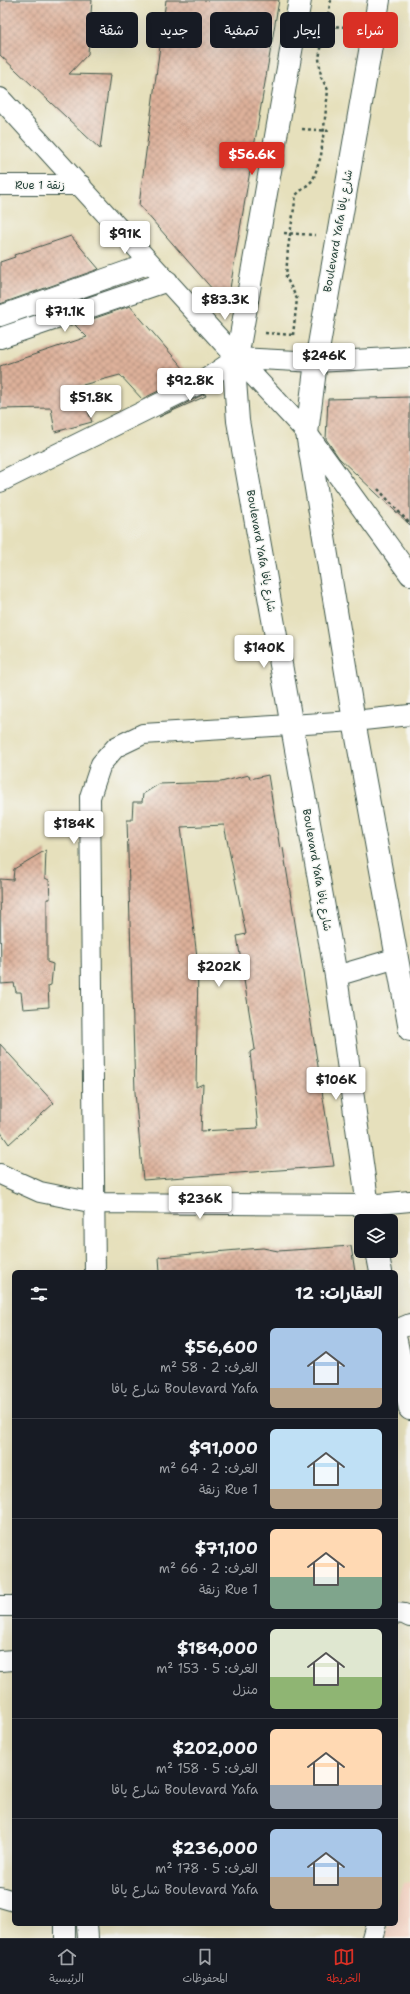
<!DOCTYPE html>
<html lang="ar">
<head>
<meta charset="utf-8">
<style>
	body { margin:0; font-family:"Shantell Sans","Playpen Sans Arabic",sans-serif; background:#242831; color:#f1f3f6; direction:rtl; height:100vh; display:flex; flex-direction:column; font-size:15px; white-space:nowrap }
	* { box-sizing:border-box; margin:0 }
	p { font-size:13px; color:#9ea1a6 }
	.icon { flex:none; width:22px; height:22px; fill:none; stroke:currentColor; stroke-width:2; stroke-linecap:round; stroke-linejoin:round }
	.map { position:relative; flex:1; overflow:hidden; direction:ltr }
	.side { position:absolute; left:12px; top:1270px; width:386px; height:656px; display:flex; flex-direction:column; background:#171b24; border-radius:6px; box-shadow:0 4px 16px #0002; direction:rtl }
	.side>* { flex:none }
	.banner { position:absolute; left:12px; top:12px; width:386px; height:36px; direction:rtl; display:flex; gap:8px }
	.controls { position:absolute; left:354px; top:1214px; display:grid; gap:8px }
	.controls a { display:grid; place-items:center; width:44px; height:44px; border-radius:6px; background:#171b24; box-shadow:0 4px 16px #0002; font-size:20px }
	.price { position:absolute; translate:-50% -34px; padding:0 9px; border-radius:4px; background:#fff; color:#222; font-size:13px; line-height:26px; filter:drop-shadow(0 1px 2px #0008) }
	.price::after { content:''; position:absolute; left:50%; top:24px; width:12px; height:9px; margin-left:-6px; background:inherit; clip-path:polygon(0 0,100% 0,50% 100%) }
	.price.on { background:#d93025; color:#fff }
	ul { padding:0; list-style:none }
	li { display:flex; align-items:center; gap:12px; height:100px; padding:0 16px }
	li+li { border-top:1px solid #363941 }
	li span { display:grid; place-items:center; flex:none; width:112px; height:80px; border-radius:6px; color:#555 }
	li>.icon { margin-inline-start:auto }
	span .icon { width:48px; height:48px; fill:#fffc; stroke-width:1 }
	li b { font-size:17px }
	h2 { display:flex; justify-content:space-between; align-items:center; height:48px; padding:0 16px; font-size:17px }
	.chip { padding:0 14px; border-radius:6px; background:#171b24; box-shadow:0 4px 16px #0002; font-size:14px; line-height:36px }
	.chip.on { background:#d93025; color:#fff }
	.tab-bar { display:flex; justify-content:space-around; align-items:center; height:56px; border-top:1px solid #363941; background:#171b24; font-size:11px; color:#9ea1a6 }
	.tab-bar a { display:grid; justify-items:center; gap:2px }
	.tab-bar .on { color:#d93025 }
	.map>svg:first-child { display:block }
</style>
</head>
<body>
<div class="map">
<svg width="410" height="1938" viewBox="0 0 410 1938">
	<defs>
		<pattern id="building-cross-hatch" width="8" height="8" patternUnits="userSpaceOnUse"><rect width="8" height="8" fill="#ddb09a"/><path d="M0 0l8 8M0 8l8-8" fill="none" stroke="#b3907e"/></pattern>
	</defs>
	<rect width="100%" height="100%" fill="#f6f6f2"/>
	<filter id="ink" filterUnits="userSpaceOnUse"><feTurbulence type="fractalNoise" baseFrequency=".025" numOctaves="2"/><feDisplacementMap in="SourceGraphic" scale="8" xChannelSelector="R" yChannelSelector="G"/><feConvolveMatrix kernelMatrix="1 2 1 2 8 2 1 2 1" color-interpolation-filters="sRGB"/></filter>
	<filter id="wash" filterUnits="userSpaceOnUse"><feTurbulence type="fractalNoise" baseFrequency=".012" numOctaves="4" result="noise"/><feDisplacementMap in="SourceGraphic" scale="16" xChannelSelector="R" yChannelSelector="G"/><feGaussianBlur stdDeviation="0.9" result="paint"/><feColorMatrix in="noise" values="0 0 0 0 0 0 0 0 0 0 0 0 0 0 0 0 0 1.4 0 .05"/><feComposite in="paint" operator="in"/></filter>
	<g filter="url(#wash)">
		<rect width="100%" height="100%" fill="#e6e0bc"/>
		<!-- built -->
		<path fill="#f5d3c2" d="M410 1882V1938H385L390 1924H396V1906L404 1883Z"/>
		<g id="blocks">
			<!-- building -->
			<path fill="url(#building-cross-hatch)" fill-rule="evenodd" d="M0 0H92L88 54 69 74 110 75 100 149 0 55Z
				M166 0H279L227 306 139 205Z
				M71 236 99 269 0 304V262L15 257 14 255Z
				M130 306 190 376 142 399 120 375 79 386 92 422 55 432 51 408 0 409V366L87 337 75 325Z
				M205 394 206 396 159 417 202 395Z
				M410 397V525L339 458 326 439 328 399Z
				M249 775 250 779 268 775 280 849 283 848 334 1166 143 1180 135 1092 127 820H132L133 802H142L143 794 159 784 221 782ZM224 825 246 934 237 936 255 1049 250 1052 258 1128 201 1131 203 1084 196 1087 198 965 181 827Z
				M46 850 45 878 49 880 50 899H47V962L53 964 51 985 48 986 49 1007 23 1009 21 992H16L14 983 1 984 0 879 13 880 14 869Z
				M0 1044 54 1103 9 1144 0 1131Z
				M351 1246 355 1272H160L159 1257 249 1249 263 1248 278 1251Z"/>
		</g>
	</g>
	<g filter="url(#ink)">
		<use href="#blocks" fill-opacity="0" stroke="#3d5548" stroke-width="1"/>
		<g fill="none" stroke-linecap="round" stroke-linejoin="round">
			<defs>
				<path id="street" d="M0 98 237 358 307 433 410 575
					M0 185H81
					M0 316 150 263
					M0 338 168 281
					M0 482 197 385 237 358 316 362 410 357
					M336 976 397 958
					M0 1174 40 1192 95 1203 367 1205 410 1201
					M95 1272 90 797 101 764 116 747 143 734 354 721 410 715
					M396 1330 410 1324
					M0 1606H14
					M396 1613 404 1614 410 1617
					M0 1661 14 1660
					M0 1897 14 1901
					M87 1924 88 1938
					M65 1938V1924
					M372 1938 376 1924"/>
				<path id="secondary" d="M300 0 237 358 235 380 238 421 336 976 370 1221
					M379 0 316 362 307 433 354 721 410 1030
					M377 1251 381 1272
					M396 1341 410 1409"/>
			</defs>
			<!-- street casing -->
			<use href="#street" stroke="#3d5548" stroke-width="22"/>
			<!-- secondary casing -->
			<use href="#secondary" stroke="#3d5548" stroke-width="24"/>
			<!-- path -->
			<path stroke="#3d5548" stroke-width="2.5" stroke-dasharray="3 3" stroke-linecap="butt" d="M324 26 349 27
				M302 129 331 131
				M284 233 315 235
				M265 333 294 335
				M293 335 297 299 286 277 288 248 296 195 313 180 321 156 328 90 321 77 319 58 331 0
				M378 489 410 524"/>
			<!-- street -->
			<use href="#street" stroke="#fff" stroke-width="20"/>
			<!-- secondary -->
			<use href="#secondary" stroke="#fff" stroke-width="22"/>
		</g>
	</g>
	<g text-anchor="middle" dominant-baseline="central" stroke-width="3" stroke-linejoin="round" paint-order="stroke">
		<!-- street labels -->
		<g font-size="11" fill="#1f3d34" stroke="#f6f6f2">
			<text x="40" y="185">Rue 1 زنقة</text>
			<text transform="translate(338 231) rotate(-80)">Boulevard Yafa شارع يافا</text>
			<text transform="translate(261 551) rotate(80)">Boulevard Yafa شارع يافا</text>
			<text transform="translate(317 870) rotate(80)">Boulevard Yafa شارع يافا</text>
		</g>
	</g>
</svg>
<div class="controls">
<a><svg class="icon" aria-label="layers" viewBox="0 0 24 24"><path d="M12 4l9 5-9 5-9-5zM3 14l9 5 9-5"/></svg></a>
</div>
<b class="price on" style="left:252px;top:176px">$56.6K</b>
<b class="price" style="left:125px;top:255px">$91K</b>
<b class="price" style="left:225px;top:321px">$83.3K</b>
<b class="price" style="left:65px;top:333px">$71.1K</b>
<b class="price" style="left:324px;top:377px">$246K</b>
<b class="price" style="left:190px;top:402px">$92.8K</b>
<b class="price" style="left:91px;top:419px">$51.8K</b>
<b class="price" style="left:264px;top:669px">$140K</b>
<b class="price" style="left:74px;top:845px">$184K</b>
<b class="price" style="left:219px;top:988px">$202K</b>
<b class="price" style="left:336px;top:1101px">$106K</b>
<b class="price" style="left:200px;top:1220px">$236K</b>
<div class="banner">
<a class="chip on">شراء</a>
<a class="chip">إيجار</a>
<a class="chip">تصفية</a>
<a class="chip">جديد</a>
<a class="chip">شقة</a>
</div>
<section class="side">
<h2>العقارات: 12<svg class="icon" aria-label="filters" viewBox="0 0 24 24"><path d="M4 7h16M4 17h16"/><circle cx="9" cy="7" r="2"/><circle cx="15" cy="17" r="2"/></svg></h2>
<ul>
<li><span style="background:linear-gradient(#a9c7e8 75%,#b9a48a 0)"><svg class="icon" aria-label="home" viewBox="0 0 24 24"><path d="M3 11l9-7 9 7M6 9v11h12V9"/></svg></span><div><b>$56,600</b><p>الغرف: 2 · 58 m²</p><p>Boulevard Yafa شارع يافا</p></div></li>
<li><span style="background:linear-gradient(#bfe0f5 75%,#b9a48a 0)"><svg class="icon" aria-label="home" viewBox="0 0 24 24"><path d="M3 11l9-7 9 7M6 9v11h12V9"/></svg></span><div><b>$91,000</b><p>الغرف: 2 · 64 m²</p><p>Rue 1 زنقة</p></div></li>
<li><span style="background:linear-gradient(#ffd9b3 60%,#7fa58c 0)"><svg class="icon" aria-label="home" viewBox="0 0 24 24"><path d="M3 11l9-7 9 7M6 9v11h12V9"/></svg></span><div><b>$71,100</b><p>الغرف: 2 · 66 m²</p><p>Rue 1 زنقة</p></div></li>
<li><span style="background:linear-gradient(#dfe7d0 60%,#8fb573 0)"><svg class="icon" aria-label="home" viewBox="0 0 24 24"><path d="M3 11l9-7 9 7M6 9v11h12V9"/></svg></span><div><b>$184,000</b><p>الغرف: 5 · 153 m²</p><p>منزل</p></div></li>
<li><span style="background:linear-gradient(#ffd9b3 70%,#9aa5b1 0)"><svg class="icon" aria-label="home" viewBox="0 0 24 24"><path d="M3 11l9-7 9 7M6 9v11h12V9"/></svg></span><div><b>$202,000</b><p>الغرف: 5 · 158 m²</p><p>Boulevard Yafa شارع يافا</p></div></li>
<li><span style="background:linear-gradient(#a9c7e8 60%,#b9a48a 0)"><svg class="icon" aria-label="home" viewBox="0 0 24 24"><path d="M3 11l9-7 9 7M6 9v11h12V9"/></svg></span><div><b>$236,000</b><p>الغرف: 5 · 178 m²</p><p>Boulevard Yafa شارع يافا</p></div></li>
</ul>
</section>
</div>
<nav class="tab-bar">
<a class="on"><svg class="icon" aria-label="map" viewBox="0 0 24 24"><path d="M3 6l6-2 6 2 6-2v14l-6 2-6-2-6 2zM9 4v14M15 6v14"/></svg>الخريطة</a>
<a><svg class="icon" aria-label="saved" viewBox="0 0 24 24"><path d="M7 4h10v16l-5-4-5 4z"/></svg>المحفوظات</a>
<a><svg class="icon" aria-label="home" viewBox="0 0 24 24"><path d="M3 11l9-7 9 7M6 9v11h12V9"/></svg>الرئيسية</a>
</nav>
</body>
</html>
